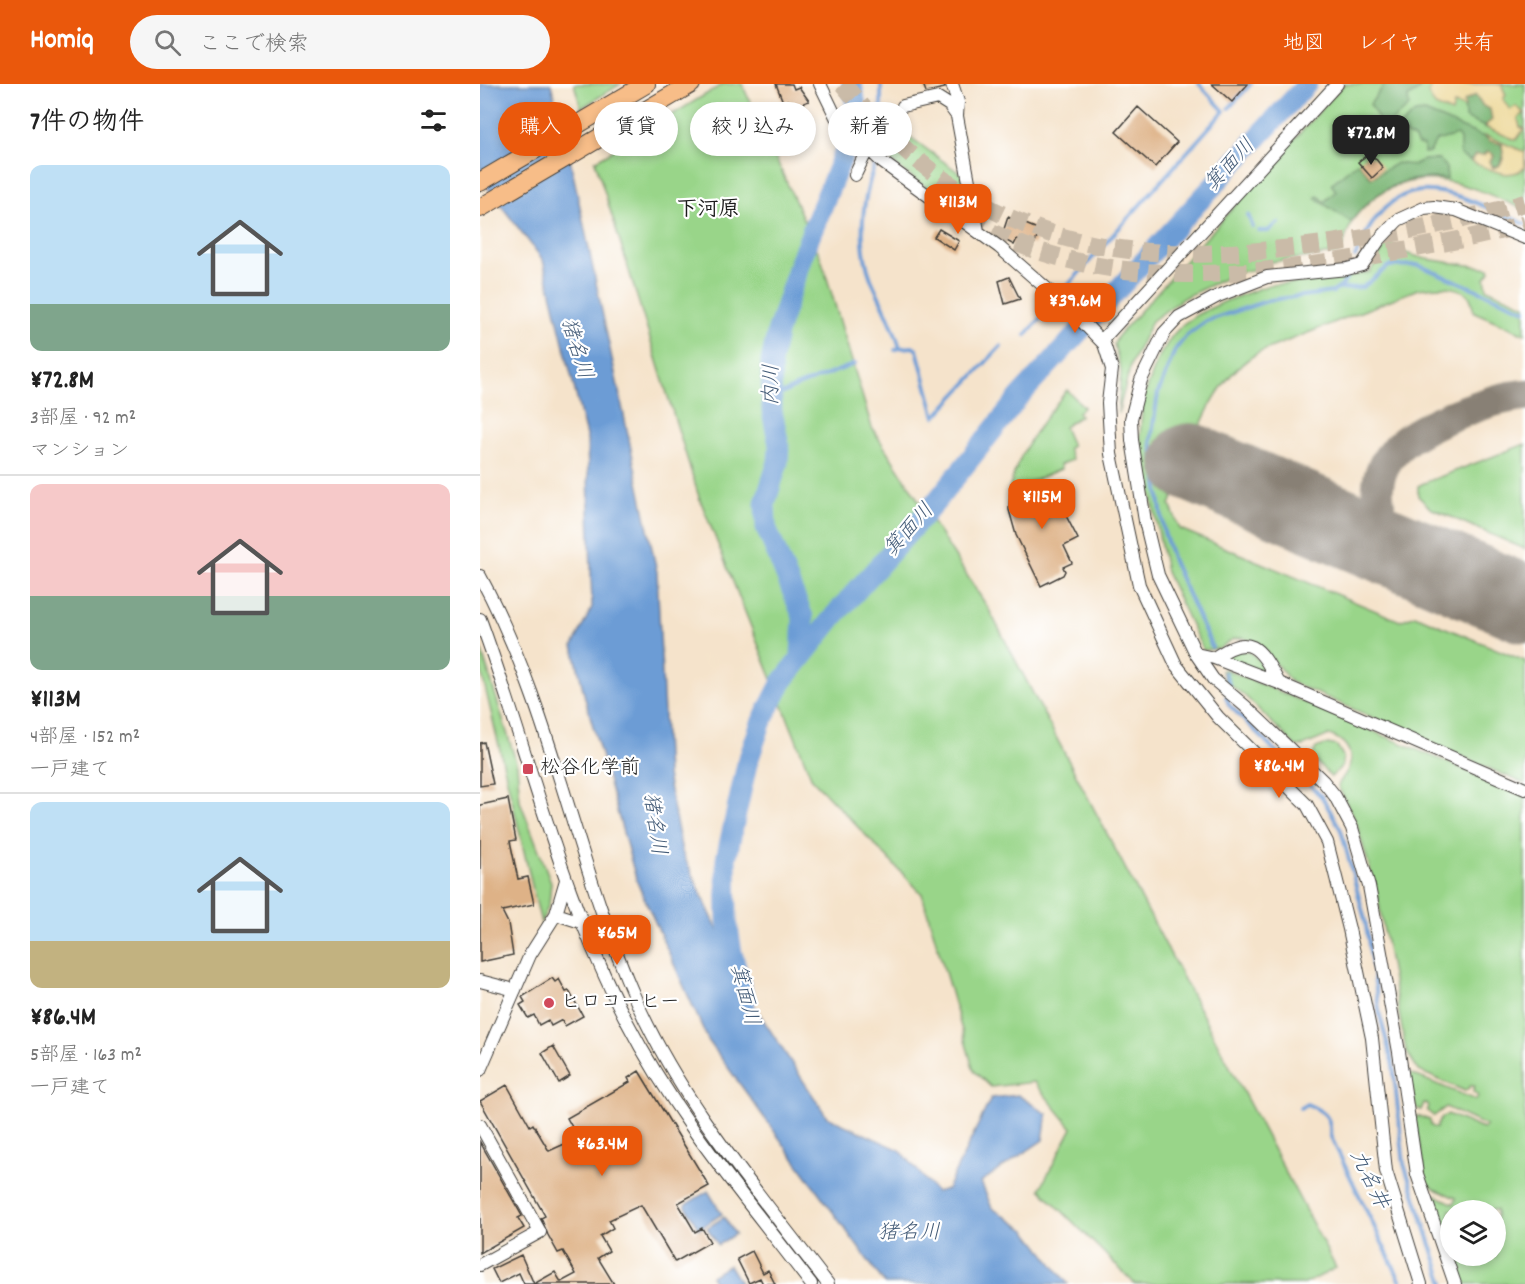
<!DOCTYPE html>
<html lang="ja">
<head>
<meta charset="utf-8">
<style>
	body { margin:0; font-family:Dekko,"Klee One",sans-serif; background:#f6f6f6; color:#222; height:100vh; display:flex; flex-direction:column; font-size:22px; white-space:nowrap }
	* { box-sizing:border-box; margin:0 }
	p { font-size:20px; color:#767676 }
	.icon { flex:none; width:33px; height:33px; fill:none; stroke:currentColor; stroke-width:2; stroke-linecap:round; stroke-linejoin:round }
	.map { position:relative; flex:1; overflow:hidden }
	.details { display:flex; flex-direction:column; background:#fff; width:480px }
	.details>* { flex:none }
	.guide { position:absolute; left:18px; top:18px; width:570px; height:54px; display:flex; gap:12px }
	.buttons { position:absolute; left:960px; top:1116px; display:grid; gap:12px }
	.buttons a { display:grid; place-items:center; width:66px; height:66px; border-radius:50%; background:#fff; box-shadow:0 3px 9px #0003; font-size:30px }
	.price { position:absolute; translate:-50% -51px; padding:0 14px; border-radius:12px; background:#ea580c; color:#fff; font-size:20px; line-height:39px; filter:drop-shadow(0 2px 3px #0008) }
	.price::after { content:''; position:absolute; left:50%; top:36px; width:18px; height:14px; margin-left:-9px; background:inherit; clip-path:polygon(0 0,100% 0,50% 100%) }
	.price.current { background:#222; color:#fff }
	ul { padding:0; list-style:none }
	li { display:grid; align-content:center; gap:12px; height:318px; padding:0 30px }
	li+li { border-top:2px solid #e0e0e0 }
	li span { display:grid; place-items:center; height:186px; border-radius:12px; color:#555 }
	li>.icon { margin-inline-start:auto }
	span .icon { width:108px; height:108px; fill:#fffc; stroke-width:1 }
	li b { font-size:26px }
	h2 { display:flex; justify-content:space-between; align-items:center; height:72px; padding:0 30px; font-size:26px }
	.tag { padding:0 21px; border-radius:27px; background:#fff; box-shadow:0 3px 9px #0003; font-size:21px; line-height:54px }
	.tag.current { background:#ea580c; color:#fff }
	header { display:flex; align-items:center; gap:36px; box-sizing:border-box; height:84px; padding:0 30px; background:#ea580c; color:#fff }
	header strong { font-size:28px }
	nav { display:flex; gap:33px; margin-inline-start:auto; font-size:21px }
	.search { width:420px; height:54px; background:#f6f6f6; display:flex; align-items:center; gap:15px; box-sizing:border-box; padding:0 21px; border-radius:33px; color:#767676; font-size:22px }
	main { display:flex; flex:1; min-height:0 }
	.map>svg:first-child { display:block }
</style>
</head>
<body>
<header>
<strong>Homiq</strong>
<div class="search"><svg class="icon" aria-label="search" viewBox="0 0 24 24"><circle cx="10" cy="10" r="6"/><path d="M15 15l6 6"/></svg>ここで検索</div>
<nav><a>地図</a><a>レイヤ</a><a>共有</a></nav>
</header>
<main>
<section class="details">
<h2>7件の物件<svg class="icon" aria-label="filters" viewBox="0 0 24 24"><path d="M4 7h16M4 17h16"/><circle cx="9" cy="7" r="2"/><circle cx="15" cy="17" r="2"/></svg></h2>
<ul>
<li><span style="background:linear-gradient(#bfe0f5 75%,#7fa58c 0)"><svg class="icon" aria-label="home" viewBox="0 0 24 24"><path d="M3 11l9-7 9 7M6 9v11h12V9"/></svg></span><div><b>¥72.8M</b><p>3部屋 · 92 m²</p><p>マンション</p></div></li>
<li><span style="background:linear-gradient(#f6c9c9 60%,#7fa58c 0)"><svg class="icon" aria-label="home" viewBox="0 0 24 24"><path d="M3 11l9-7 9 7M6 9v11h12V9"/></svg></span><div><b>¥113M</b><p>4部屋 · 152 m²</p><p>一戸建て</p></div></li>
<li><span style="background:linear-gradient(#bfe0f5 75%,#c2b280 0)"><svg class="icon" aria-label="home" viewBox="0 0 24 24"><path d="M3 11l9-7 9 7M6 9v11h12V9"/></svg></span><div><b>¥86.4M</b><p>5部屋 · 163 m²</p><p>一戸建て</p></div></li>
</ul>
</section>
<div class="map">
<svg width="1045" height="1200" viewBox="0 0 1045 1200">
	<rect width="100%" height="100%" fill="#fff"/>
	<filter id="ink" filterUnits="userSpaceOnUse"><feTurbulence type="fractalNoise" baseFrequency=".0167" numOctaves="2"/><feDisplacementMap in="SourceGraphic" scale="12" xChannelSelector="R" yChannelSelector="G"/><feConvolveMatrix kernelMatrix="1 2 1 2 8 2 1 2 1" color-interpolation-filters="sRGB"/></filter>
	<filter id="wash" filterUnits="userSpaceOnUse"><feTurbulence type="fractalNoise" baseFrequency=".008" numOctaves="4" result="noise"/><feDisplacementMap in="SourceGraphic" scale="24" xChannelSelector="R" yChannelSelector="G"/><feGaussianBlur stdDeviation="1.35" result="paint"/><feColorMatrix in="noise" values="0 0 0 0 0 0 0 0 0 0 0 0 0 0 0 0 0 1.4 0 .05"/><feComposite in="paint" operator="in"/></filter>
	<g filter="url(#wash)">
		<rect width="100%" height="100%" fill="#f5e3cb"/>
		<!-- green -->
		<path fill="#99d589" stroke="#5a7852" stroke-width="1.5" d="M94 0H141L101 24Z
			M243 0H262L341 174 392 344 508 524 856 1184 825 1200H655L560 1105 592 1044 554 998 511 1003 494 987 442 810 332 695 219 413 115 77Z
			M864 0H1045V126C1001 107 956 82 909 105 893 112 880 123 872 138 867 148 864 159 860 169L776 180V185L757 189 705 213 672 237 651 280 638 330 641 287 634 260 638 252Z
			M408 33 411 39 482 91 488 118 474 123 418 83 383 50 387 41Z
			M908 157 925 169 946 175 1009 184 1010 187 1005 194 1007 205 1045 221V250L994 228C992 222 992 213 987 210 975 200 952 203 938 205L780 268C728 295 711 369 690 421L700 445 920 537 935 531 1045 577V700L811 598 778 558 763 554 753 555 739 565 723 566 686 488 660 352 663 316 678 274 692 252 703 240 718 230 746 217 789 201 854 196 890 188Z
			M587 306 604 323 598 328 600 332 584 343 592 362 588 364 592 376 580 381 581 385 529 407C537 368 562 338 587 306Z
			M1045 360V465L950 424 938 412V402L944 399Z
			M0 561 37 681 40 717 71 798 69 820 61 839 0 582Z
			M758 566 770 568 783 580V588L745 573Z
			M745 585 1045 711V1200H982L971 1172H1016V1126H970V1171L953 1114 955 1111 974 1120 976 1114 957 1106 946 1098 935 1035 937 1032 950 1036 951 1042 956 1044 961 1034 968 1030 1003 1045 1006 1042 966 1023 954 1032 947 1027 948 1020 944 1019 941 1026 936 1024 929 992 932 990 996 1016 998 1012 993 1008 994 1002 992 1001 985 1007 939 987 926 967 897 809 876 738 858 702C860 696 865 692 868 685 876 669 864 655 849 651L823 662H816L766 613 744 596 742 586Z
			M848 660 857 662 863 672 862 682 851 693 832 673 836 664Z"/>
		<!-- forest -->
		<path fill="#7ab675" stroke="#4b6948" stroke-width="1.5" d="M905 0H942L938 7 928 13 929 22 889 57 883 50 899 36 890 20Z
			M996 11 1003 22 1010 25 1012 36 1006 41 1007 44 985 34 984 17Z
			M945 28 1021 60 1024 71 1019 82H1011L1010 77 1014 72 1009 67 1003 71H995L991 77 980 71V55L977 51 956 57 950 68 944 69V62L938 61 934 54 926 51 920 42 935 29Z
			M959 75 966 84 967 95C924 90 896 105 871 138L835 114 838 112 844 118 856 107 851 100 878 78 891 94 917 79 933 81 943 76Z"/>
		<!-- sand -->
		<path fill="#eeda9e" stroke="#857b5d" stroke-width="1.5" d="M952 0H1021L1026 11 1023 15 1030 26 1036 22 1044 29 1038 35 1040 43 1044 45 1036 56 1007 44 1006 41 1012 36 1010 25 1003 22 996 11 984 17 985 23 974 20 972 29 955 22 948 10Z
			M1004 51 1045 68V83C1030 98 1008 84 991 78L995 71H1004L1009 67 1014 72 1010 77 1013 84 1019 82 1024 75 1022 60 1010 57Z"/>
		<!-- water -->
		<path fill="#6c9cd5" stroke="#445c78" stroke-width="1.5" d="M0 0H71L91 80 177 488 187 691 202 768 269 914 347 1033 420 1066 456 1108 467 1105 511 1014 538 1011 567 1030 563 1056 501 1098 512 1124 546 1146 588 1200H405L228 956 157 798 105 614 93 562 112 523 107 356 63 176 0 94Z
			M228 1107 242 1130 219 1145 205 1121Z
			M244 1133 255 1150 238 1161 227 1144Z
			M249 1181 260 1199 236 1200 231 1192Z"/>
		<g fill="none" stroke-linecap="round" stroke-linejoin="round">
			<!-- stream -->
			<path stroke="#6c9cd5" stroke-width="4" d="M401 0V22
				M749 24 771 0
				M399 66 404 49 402 34
				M395 80C382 116 377 158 391 195 401 218 413 239 420 264L415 266
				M768 131 773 143
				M779 147H788L798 139
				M875 173C916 73 969 107 1045 140
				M859 205 883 203 909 182 938 181 1045 226
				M581 209 744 27 719 0
				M546 251 573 220
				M420 264 433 263 437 266 455 333 521 262
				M292 315 315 303 375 280
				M732 563 693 477 684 448 671 357 678 309 695 266 706 252 726 237 790 216 853 208 862 202 866 195
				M745 589 749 600
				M746 613 749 621 842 713 861 746 885 836 900 932 913 981 924 1080 964 1200
				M820 1024 827 1020C843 1027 852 1032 850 1051L922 1200"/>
			<!-- river -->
			<path stroke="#6c9cd5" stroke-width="21" d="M321 570 323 533 286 443 285 419 298 378 299 361 292 327 291 278 297 249 322 172 375 42 376 22 372 0
				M265 917 252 869 247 837 246 775 267 680 281 639 302 598 354 532 455 419 540 312 827 0"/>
			<!-- taxiway -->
			<path stroke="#888074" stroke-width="32" d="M942 476C921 464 907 449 900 425 886 370 938 345 979 329 1001 321 1021 313 1045 311"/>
			<!-- runway -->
			<path stroke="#888074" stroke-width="78" d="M710 378 1045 520"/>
		</g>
		<g id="blocks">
			<!-- building -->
			<path fill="#deb287" d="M296 0H312L314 5 319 3 329 17 311 24 308 16 303 18Z
				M443 0H464L465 4 446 8Z
				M732 0H768L752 18Z
				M658 23 697 58 675 83 636 48Z
				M887 71 895 74 903 84 892 94 878 78Z
				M528 133 560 146 554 161 537 155 534 161 521 154Z
				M459 145 479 157 474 166 454 153Z
				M529 193 540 215 525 220 519 197Z
				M558 396 565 410 581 411 586 422 582 424 598 455 584 462 592 479 583 483 585 487 583 491 561 502 536 451 529 426 530 410Z
				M4 658 13 700 0 702V659Z
				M28 715 36 756 30 757 38 795 48 793 54 820 22 827 28 839 33 871 0 878V721Z
				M72 894 75 898 79 895 86 908 89 907 103 932 85 942 82 936 71 942 68 936 59 941 54 931 48 934 40 921 45 918 42 913Z
				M73 962 90 992 79 999 62 969Z
				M159 987 229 1102 198 1119 215 1148 222 1144 230 1158 195 1178 161 1121 129 1136 133 1144 120 1152 129 1167 118 1174 134 1200H44L39 1189 19 1199 12 1185 41 1171 54 1200 75 1188 81 1198 96 1190 83 1167 78 1169 68 1151 61 1134 65 1132 0 1017 27 1001 50 1042 53 1040 69 1067 98 1054 87 1034 150 998 148 994Z
				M0 1058 42 1132 38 1134 44 1144 0 1169Z
				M272 1167 283 1189 288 1186 295 1200H283L280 1194 269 1199 257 1175Z"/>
		</g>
	</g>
	<g filter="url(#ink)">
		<use href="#blocks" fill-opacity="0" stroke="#3d3a36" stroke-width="1.5"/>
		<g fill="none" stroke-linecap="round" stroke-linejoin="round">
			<!-- highway-tunnel -->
			<path stroke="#cabba8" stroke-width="18" stroke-dasharray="18 9" stroke-linecap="butt" d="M363 0C495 161 638 187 836 161 906 152 977 138 1045 119
				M488 136C618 209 765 195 906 169 953 161 1000 153 1045 140"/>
			<defs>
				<path id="minor" d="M340 0 357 35 402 78 519 163 590 225 624 260 632 285 628 319 631 370 659 501 696 581 738 633 827 721 847 758 869 845 892 954 906 1087 941 1200
					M472 0 478 18 477 32
					M423 22 458 14 469 21 477 32 498 147
					M375 91 388 64
					M622 256 857 0
					M0 492C72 625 95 777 155 914 201 1020 279 1109 348 1200
					M0 535C49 668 80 809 146 936 197 1035 264 1112 331 1200
					M716 570 734 574 799 599 1045 705
					M734 574C772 547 780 565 799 599
					M76 830 104 839
					M0 897 35 906
					M0 986 50 871 76 830 86 796
					M0 1041 60 1148 0 1181
					M975 1200 937 1090 919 968 889 802 872 744 855 712 843 697 765 622 733 595 716 570 678 491 665 437 652 356 651 335 661 296 684 249 699 233 738 212 787 193 867 185 882 181 899 156 918 136 944 124 954 123 976 126 1045 154"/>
				<path id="highway" d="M0 98 166 0
					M0 124 211 0"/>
			</defs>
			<!-- minor casing -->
			<use href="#minor" stroke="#3d3a36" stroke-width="14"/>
			<!-- highway casing -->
			<use href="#highway" stroke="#3d3a36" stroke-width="20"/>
			<!-- minor -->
			<use href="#minor" stroke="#fff" stroke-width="12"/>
			<!-- highway -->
			<use href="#highway" stroke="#f7bd88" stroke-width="18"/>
		</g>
	</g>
	<!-- markers -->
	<g fill="#d1495b" stroke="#fff" stroke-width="2">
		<rect x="42" y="679" width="12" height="12" rx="3"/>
		<circle cx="69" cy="919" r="6"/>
	</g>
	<g text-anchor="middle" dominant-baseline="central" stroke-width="4.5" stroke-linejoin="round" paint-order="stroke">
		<!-- poi labels -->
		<g font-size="20" fill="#1c1c1c" stroke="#fff" text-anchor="start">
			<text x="60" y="685">松谷化学前</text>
			<text x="81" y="919">ヒロコーヒー</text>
		</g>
		<!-- water labels -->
		<g font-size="21" font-style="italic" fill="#445c78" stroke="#fff">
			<text transform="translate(751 82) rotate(-47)">箕面川</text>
			<text transform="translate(95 265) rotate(73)">猪名川</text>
			<text transform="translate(293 301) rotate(-89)">内川</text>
			<text transform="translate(430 447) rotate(-48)">箕面川</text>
			<text transform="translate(173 740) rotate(82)">猪名川</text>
			<text transform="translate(263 911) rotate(76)">箕面川</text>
			<text transform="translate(888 1096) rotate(64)">九名井</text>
			<text x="429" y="1150">猪名川</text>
		</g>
		<!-- neighbourhood labels -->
		<g font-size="21" font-weight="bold" fill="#1c1c1c" stroke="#fff">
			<text x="228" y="127">下河原</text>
		</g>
	</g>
</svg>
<div class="buttons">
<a><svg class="icon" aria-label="layers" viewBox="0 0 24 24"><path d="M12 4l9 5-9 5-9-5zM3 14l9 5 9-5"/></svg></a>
</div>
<b class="price current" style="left:891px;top:82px">¥72.8M</b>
<b class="price" style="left:478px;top:151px">¥113M</b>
<b class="price" style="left:595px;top:250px">¥39.6M</b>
<b class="price" style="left:562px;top:446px">¥115M</b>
<b class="price" style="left:799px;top:715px">¥86.4M</b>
<b class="price" style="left:137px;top:882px">¥65M</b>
<b class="price" style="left:122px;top:1093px">¥63.4M</b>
<div class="guide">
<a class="tag current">購入</a>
<a class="tag">賃貸</a>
<a class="tag">絞り込み</a>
<a class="tag">新着</a>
</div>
</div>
</main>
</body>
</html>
